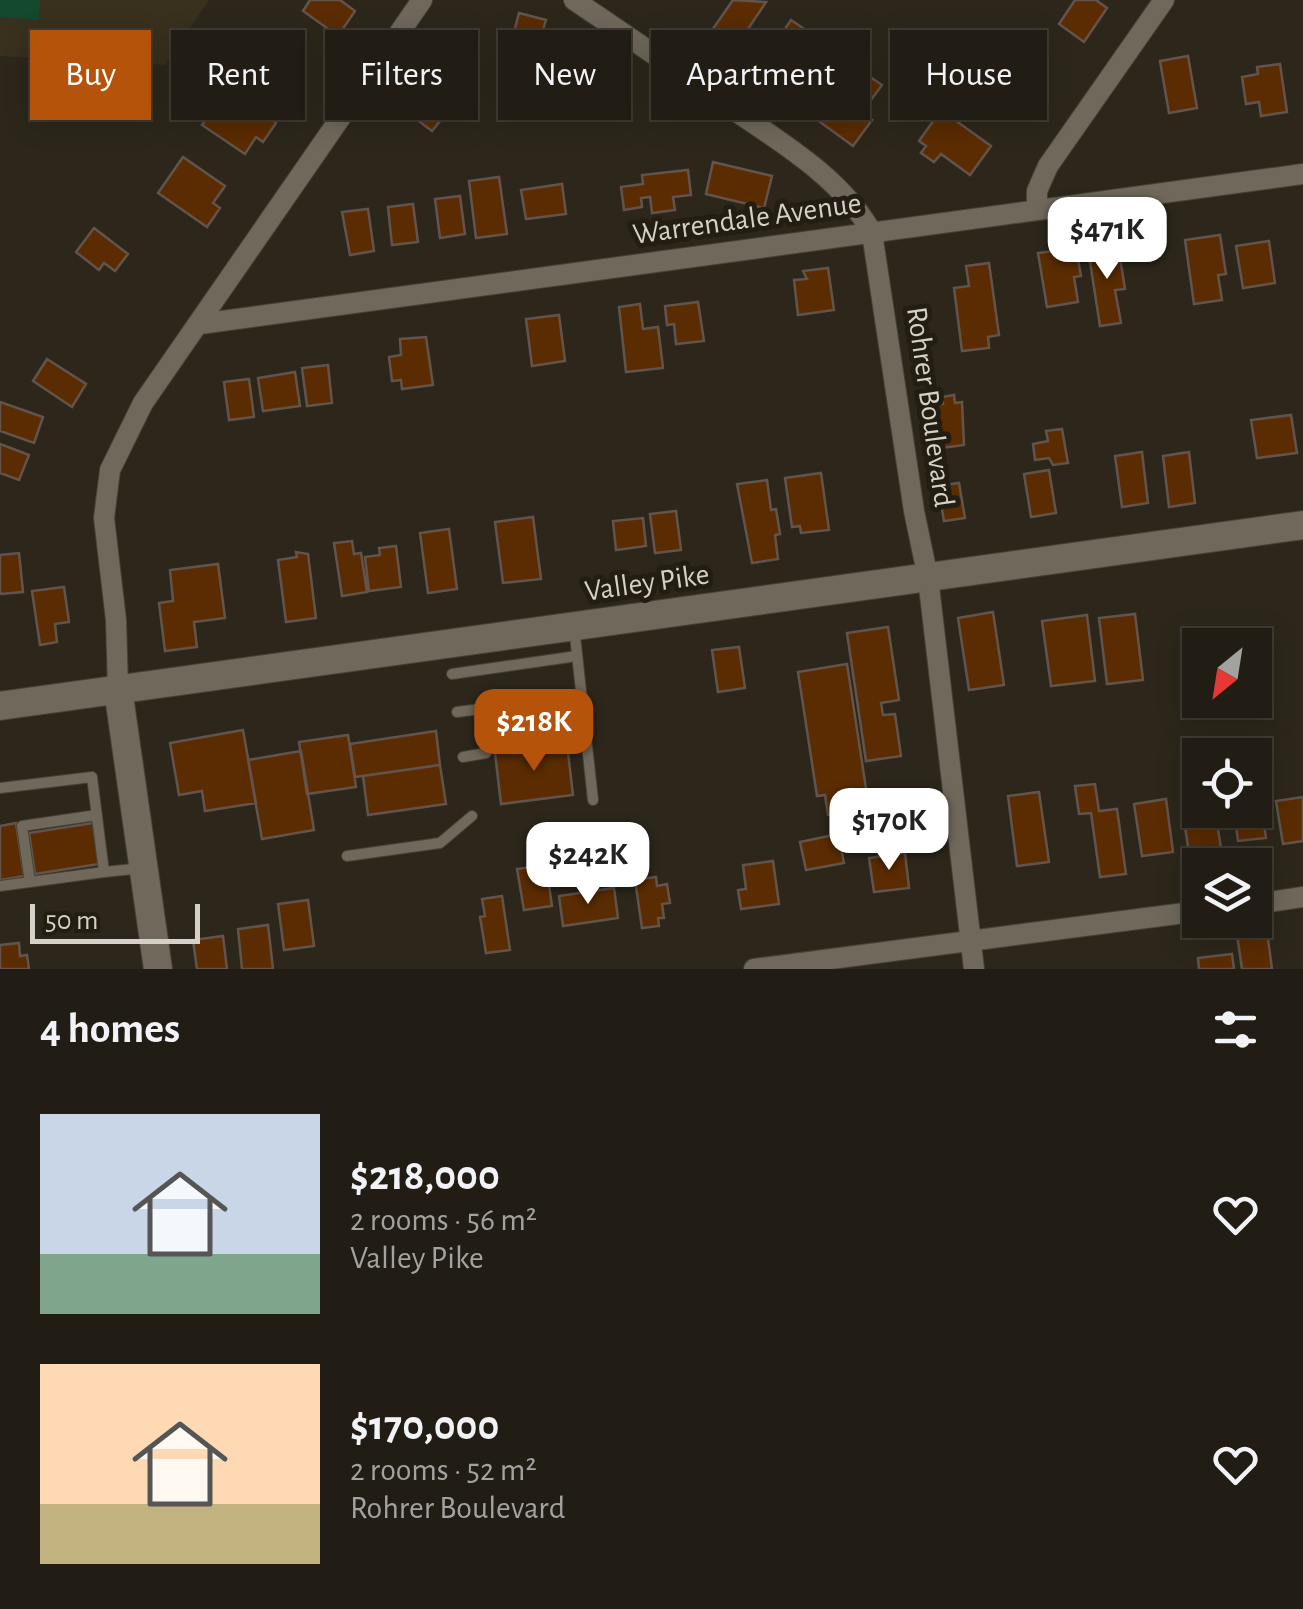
<!DOCTYPE html>
<html lang="en">
<head>
<meta charset="utf-8">
<style>
	body { margin:0; font-family:"Alegreya Sans",sans-serif; background:#2a261d; color:#f1f3f6; height:100vh; display:flex; flex-direction:column; font-size:38px; white-space:nowrap }
	* { box-sizing:border-box; margin:0 }
	p { font-size:32px; color:#a2a2a0 }
	.icon { flex:none; width:55px; height:55px; fill:none; stroke:currentColor; stroke-width:2; stroke-linecap:round; stroke-linejoin:round }
	.map { position:relative; height:969px; overflow:hidden }
	.details { display:flex; flex-direction:column; background:#221d14; flex:1 }
	.details>* { flex:none }
	.hud { position:absolute; left:30px; top:30px; width:1245px; height:90px; display:flex; gap:20px }
	.needle { width:65px; rotate:210deg }
	.tools { position:absolute; left:1182px; top:628px; display:grid; gap:20px }
	.tools a { display:grid; place-items:center; width:90px; height:90px; border-radius:0px; background:#221d14; box-shadow:0 5px 25px #0003,0 0 0 2px #3f3b34; font-size:50px }
	.scale { position:absolute; left:30px; bottom:25px; width:170px; box-sizing:border-box; padding-left:10px; border:5px solid #d5d1c9; border-top:0; font-size:28px; line-height:35px; white-space:nowrap; color:#d5d1c9; -webkit-text-stroke:8px #231d12; paint-order:stroke }
	.price { position:absolute; translate:-50% -85px; padding:0 22px; border-radius:20px; background:#fff; color:#222; font-size:32px; line-height:65px; filter:drop-shadow(0 2px 5px #0008) }
	.price::after { content:''; position:absolute; left:50%; top:60px; width:30px; height:22px; margin-left:-15px; background:inherit; clip-path:polygon(0 0,100% 0,50% 100%) }
	.price.selected { background:#b45309; color:#fff }
	ul { padding:0; list-style:none }
	li { display:flex; align-items:center; gap:30px; height:250px; padding:0 40px }
	li span { display:grid; place-items:center; flex:none; width:280px; height:200px; border-radius:0px; color:#555 }
	li>.icon { margin-inline-start:auto }
	span .icon { width:120px; height:120px; fill:#fffc; stroke-width:1 }
	li b { font-size:42px }
	h2 { display:flex; justify-content:space-between; align-items:center; height:120px; padding:0 40px; font-size:42px }
	.chip { padding:0 35px; border-radius:0px; background:#221d14; box-shadow:0 5px 25px #0003,0 0 0 2px #3f3b34; font-size:35px; line-height:90px }
	.chip.selected { background:#b45309; color:#fff }
	.map>svg:first-child { display:block }
</style>
</head>
<body>
<div class="map">
<svg width="1303" height="969" viewBox="0 0 1303 969">
	<rect width="100%" height="100%" fill="#2d271b"/>
	<!-- built -->
	<path fill="#39301e" d="M0 0H209L165 65 0 56Z"/>
	<!-- park -->
	<path fill="#15492d" d="M0 0H40L39 20 0 17Z"/>
	<!-- building -->
	<path fill="#5b2c01" stroke="#62544c" stroke-width="2.5" d="M310 0H340L355 11 338 36 303 11Z
		M733 0 766 2 732 53 708 36Z
		M1075 0H1096L1107 8 1084 42 1059 24Z
		M519 13 546 20 539 43 549 45 542 68 518 62 521 50 510 47Z
		M791 20 815 36 780 86 757 70Z
		M567 39 597 60 579 86 548 65Z
		M1188 56 1197 108 1169 113 1160 61Z
		M1280 64 1287 112 1261 116 1259 102 1246 104 1242 77 1258 74 1257 67Z
		M805 66 833 84 816 108 789 89Z
		M258 69 298 96 284 116 244 89Z
		M863 72 882 85 862 112 872 120 853 146 820 122 849 81 854 84Z
		M407 79 449 110 432 131 391 100Z
		M227 89 276 123 263 142 256 137 245 154 202 125Z
		M941 110 991 146 970 175 941 154 934 162 921 153 926 146 919 141Z
		M183 157 225 186 213 203 220 208 207 227 158 193Z
		M713 162 772 176 764 208 706 194Z
		M688 170 691 195 673 197 675 210 652 213 650 197 641 198 642 207 624 210 621 187 643 184 642 175Z
		M499 177 507 234 476 238 469 181Z
		M562 184 566 214 526 219 521 190Z
		M460 196 465 234 440 238 435 199Z
		M413 204 418 242 392 245 388 207Z
		M368 209 374 251 350 255 342 212Z
		M94 228 128 254 115 271 104 263 99 270 76 252Z
		M1220 235 1226 274 1218 275 1222 300 1194 304 1185 240Z
		M1269 241 1275 283 1243 288 1236 246Z
		M1118 245 1125 289 1115 290 1121 323 1100 326 1088 249Z
		M1076 248 1081 276 1074 277 1078 302 1047 307 1038 253Z
		M989 263 999 335 988 337 989 348 962 351 954 288 969 286 966 266Z
		M828 268 834 310 798 315 794 280 807 279 803 271Z
		M698 302 704 341 676 344 674 324 667 325 665 306Z
		M640 304 643 329 658 327 663 368 626 372 619 307Z
		M559 315 565 361 532 366 526 319Z
		M426 337 433 385 402 389 401 380 392 381 389 357 401 355 400 339Z
		M47 359 86 384 72 407 33 381Z
		M328 365 332 403 307 406 302 368Z
		M295 372 300 406 263 411 258 378Z
		M249 379 254 417 229 420 224 382Z
		M954 395 955 403 962 402 964 445 934 449 928 406 943 404 942 397Z
		M0 402 43 417 34 443 0 431Z
		M1291 415 1297 453 1257 458 1251 420Z
		M1062 429 1068 463 1053 465 1049 458 1035 460 1033 444 1048 441 1046 431Z
		M0 444 29 455 19 480 0 473Z
		M1142 452 1148 503 1122 507 1115 456Z
		M1189 452 1195 503 1169 507 1163 456Z
		M1049 470 1056 513 1031 517 1024 474Z
		M821 473 829 530 801 533 800 526 792 527 785 478Z
		M767 480 771 510 776 509 780 534 775 535 778 559 752 563 737 484Z
		M959 483 965 518 944 521 938 486Z
		M676 511 681 550 655 553 650 514Z
		M533 517 541 579 503 583 495 522Z
		M643 518 646 546 616 550 613 521Z
		M449 529 457 589 428 593 420 533Z
		M352 541 354 554 361 553 367 592 342 596 334 543Z
		M396 546 401 587 369 591 365 557 380 555 379 548Z
		M296 552 308 554 316 618 286 622 278 560 297 557Z
		M19 553 23 592 0 594V555Z
		M218 564 225 618 194 622 197 647 165 651 159 603 173 601 170 570Z
		M64 587 69 622 55 624 57 642 40 645 32 591Z
		M993 612 1004 685 969 690 958 618Z
		M1135 614 1143 680 1107 684 1099 618Z
		M1087 615 1095 681 1051 686 1042 621Z
		M888 627 899 700 881 703 883 715 895 714 901 756 866 761 847 633Z
		M739 647 745 688 718 692 712 650Z
		M847 664 867 795 846 799 848 813 828 815 825 795 817 796 798 672Z
		M243 730 256 803 205 811 202 791 179 795 170 743Z
		M436 731 440 765 355 777 350 744Z
		M348 735 356 787 307 794 299 742Z
		M567 744 573 795 501 804 495 753Z
		M301 751 314 830 262 839 248 760Z
		M440 765 446 804 368 815 363 776Z
		M1095 784 1099 811 1117 809 1126 874 1100 877 1091 813 1079 814 1075 786Z
		M1039 792 1049 862 1017 866 1008 796Z
		M1303 797V841L1283 844 1276 801Z
		M1166 799 1173 852 1142 856 1134 804Z
		M1255 801H1261L1266 838 1238 841 1234 810H1255Z
		M1215 810 1223 861 1191 866 1183 814Z
		M16 823 24 876 0 880V826Z
		M93 823 99 864 35 874 29 833Z
		M838 834 844 863 806 870 800 842Z
		M905 853 909 888 874 892 869 858Z
		M773 861 779 904 741 909 738 890 746 889 743 865Z
		M546 865 552 906 524 910 517 869Z
		M656 877 657 886 667 884 670 903 662 904 664 918H658L659 926 642 928 635 880Z
		M614 888 618 918 563 926 559 896Z
		M502 896 510 950 486 953 480 917 485 916 482 899Z
		M308 900 314 946 284 950 278 904Z
		M268 925 273 969H242L238 929Z
		M1267 931 1272 969H1242L1237 935Z
		M223 936 227 969H197L193 940Z
		M19 943 20 956 27 955 29 969H0V945Z
		M1232 954 1234 969H1199L1198 958Z"/>
	<g fill="none" stroke-linecap="round" stroke-linejoin="round">
		<defs>
			<path id="lane" d="M574 627 593 800
				M452 674 577 656
				M457 712 582 696
				M463 757 486 753 479 709
				M0 788 92 777 104 872 0 886
				M347 856 440 843 472 816
				M104 872 143 868
				M30 882 22 826 97 815"/>
			<path id="street" d="M574 0C626 35 677 70 728 106 779 141 842 178 872 233L914 511 928 578 974 969
				M1037 210V191L1048 166 1164 0
				M200 324 1303 174
				M118 689 116 620 104 518 110 470 143 403 422 0
				M1255 904 1303 897
				M754 969 1200 911"/>
			<path id="secondary" d="M118 689 158 969
				M0 706 1303 525"/>
		</defs>
		<!-- lane casing -->
		<use href="#lane" stroke="#474238" stroke-width="12"/>
		<!-- street casing -->
		<use href="#street" stroke="#474238" stroke-width="22"/>
		<!-- secondary casing -->
		<use href="#secondary" stroke="#474238" stroke-width="30"/>
		<!-- lane -->
		<use href="#lane" stroke="#70695b" stroke-width="10"/>
		<!-- street -->
		<use href="#street" stroke="#70695b" stroke-width="20"/>
		<!-- secondary -->
		<use href="#secondary" stroke="#70695b" stroke-width="28"/>
	</g>
	<g text-anchor="middle" dominant-baseline="central" stroke-width="10" stroke-linejoin="round" paint-order="stroke">
		<!-- street labels -->
		<g font-size="30" fill="#d5d1c9" stroke="#231d12">
			<text transform="translate(747 219) rotate(-8)">Warrendale Avenue</text>
			<text transform="translate(930 407) rotate(82)">Rohrer Boulevard</text>
			<text transform="translate(647 583) rotate(-8)">Valley Pike</text>
		</g>
	</g>
</svg>
<div class="tools">
<a><svg class="needle" viewBox="-14 -14 28 28"><path d="M0-13l5 13h-10z" fill="#e53935"/><path d="M0 13l5-13h-10z" fill="#a2a2a0"/></svg></a>
<a><svg class="icon" aria-label="locate" viewBox="0 0 24 24"><circle cx="12" cy="12" r="6"/><path d="M12 2v4M12 18v4M2 12h4M18 12h4"/></svg></a>
<a><svg class="icon" aria-label="layers" viewBox="0 0 24 24"><path d="M12 4l9 5-9 5-9-5zM3 14l9 5 9-5"/></svg></a>
</div>
<div class="scale">50 m</div>
<b class="price" style="left:1107px;top:282px">$471K</b>
<b class="price selected" style="left:534px;top:774px">$218K</b>
<b class="price" style="left:889px;top:873px">$170K</b>
<b class="price" style="left:588px;top:907px">$242K</b>
<div class="hud">
<a class="chip selected">Buy</a>
<a class="chip">Rent</a>
<a class="chip">Filters</a>
<a class="chip">New</a>
<a class="chip">Apartment</a>
<a class="chip">House</a>
</div>
</div>
<section class="details">
<h2>4 homes<svg class="icon" aria-label="filters" viewBox="0 0 24 24"><path d="M4 7h16M4 17h16"/><circle cx="9" cy="7" r="2"/><circle cx="15" cy="17" r="2"/></svg></h2>
<ul>
<li><span style="background:linear-gradient(#c9d6e8 70%,#7fa58c 0)"><svg class="icon" aria-label="home" viewBox="0 0 24 24"><path d="M3 11l9-7 9 7M6 9v11h12V9"/></svg></span><div><b>$218,000</b><p>2 rooms · 56 m²</p><p>Valley Pike</p></div><svg class="icon" aria-label="heart" viewBox="0 0 24 24"><path d="M12 20l-8-8c-3-5 5-10 8-4 3-6 11-1 8 4z"/></svg></li>
<li><span style="background:linear-gradient(#ffd9b3 70%,#c2b280 0)"><svg class="icon" aria-label="home" viewBox="0 0 24 24"><path d="M3 11l9-7 9 7M6 9v11h12V9"/></svg></span><div><b>$170,000</b><p>2 rooms · 52 m²</p><p>Rohrer Boulevard</p></div><svg class="icon" aria-label="heart" viewBox="0 0 24 24"><path d="M12 20l-8-8c-3-5 5-10 8-4 3-6 11-1 8 4z"/></svg></li>
</ul>
</section>
</body>
</html>
